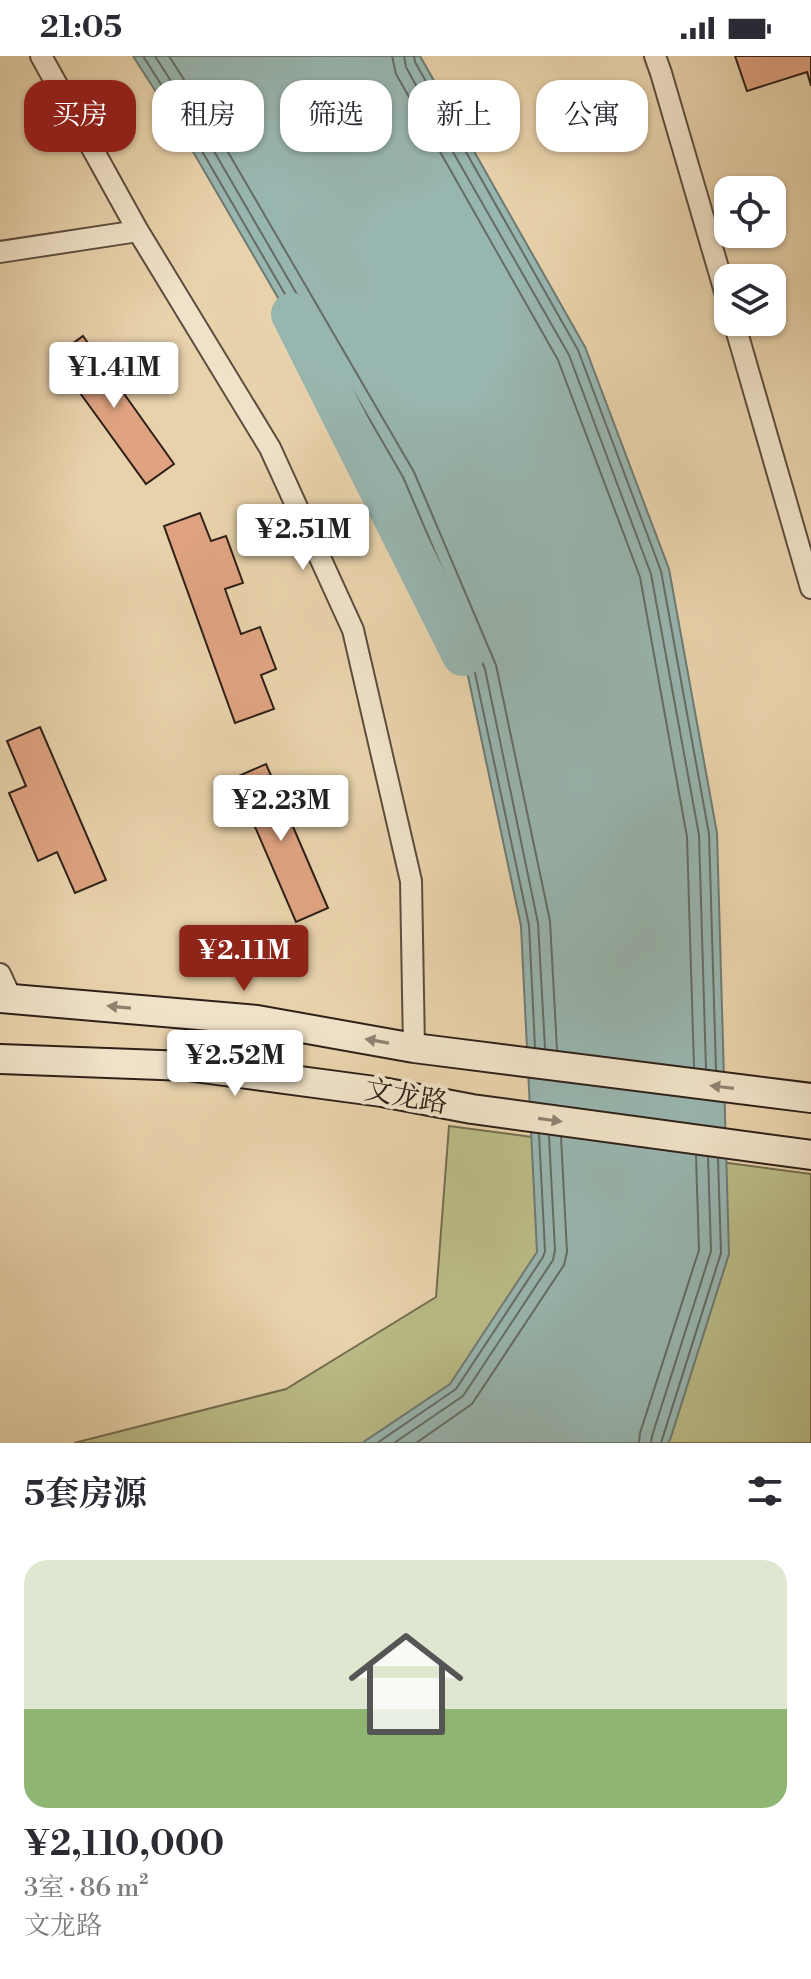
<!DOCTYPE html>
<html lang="zh">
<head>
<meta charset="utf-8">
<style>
	body { margin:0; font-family:"Libre Bodoni","Noto Serif SC",serif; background:#f2f2f3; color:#2b2b33; height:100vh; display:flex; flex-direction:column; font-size:30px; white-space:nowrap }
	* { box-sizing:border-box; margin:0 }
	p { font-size:26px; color:#7c7c81 }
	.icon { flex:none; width:44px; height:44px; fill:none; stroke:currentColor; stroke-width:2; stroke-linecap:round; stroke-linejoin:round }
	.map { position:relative; height:1387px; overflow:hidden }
	.side { display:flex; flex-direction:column; background:#fff; flex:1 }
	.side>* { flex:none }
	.guide { position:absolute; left:24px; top:24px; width:764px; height:72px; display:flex; gap:16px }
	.controls { position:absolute; left:714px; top:120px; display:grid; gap:16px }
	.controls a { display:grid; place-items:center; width:72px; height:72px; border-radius:16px; background:#fff; box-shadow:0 2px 6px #0004; font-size:40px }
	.price { position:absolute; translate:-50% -68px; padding:0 18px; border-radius:8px; background:#fff; color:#222; font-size:26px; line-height:52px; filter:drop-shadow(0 2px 4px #0008) }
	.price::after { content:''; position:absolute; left:50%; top:48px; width:24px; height:18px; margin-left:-12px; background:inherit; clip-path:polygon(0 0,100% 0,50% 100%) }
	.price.on { background:#8f2418; color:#fff }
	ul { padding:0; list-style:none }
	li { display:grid; align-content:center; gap:16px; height:424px; padding:0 24px }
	li span { display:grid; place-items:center; height:248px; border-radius:24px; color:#555 }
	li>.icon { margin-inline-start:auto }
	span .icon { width:144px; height:144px; fill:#fffc; stroke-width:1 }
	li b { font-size:34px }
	h2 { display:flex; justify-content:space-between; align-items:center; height:96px; padding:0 24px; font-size:34px }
	.chip { padding:0 28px; border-radius:24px; background:#fff; box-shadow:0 2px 6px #0004; font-size:28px; line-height:72px }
	.chip.on { background:#8f2418; color:#fff }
	.status { display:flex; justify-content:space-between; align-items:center; height:56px; padding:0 40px; background:#fff; direction:ltr }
	.status svg { height:22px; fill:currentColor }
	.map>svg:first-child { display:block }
</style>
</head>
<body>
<div class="status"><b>21:05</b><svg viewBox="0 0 49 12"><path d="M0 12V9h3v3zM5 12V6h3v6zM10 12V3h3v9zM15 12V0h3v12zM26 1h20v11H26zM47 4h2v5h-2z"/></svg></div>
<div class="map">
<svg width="811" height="1387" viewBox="0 0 811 1387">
	<rect width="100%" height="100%" fill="#e8d2ab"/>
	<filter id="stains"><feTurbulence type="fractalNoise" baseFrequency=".0025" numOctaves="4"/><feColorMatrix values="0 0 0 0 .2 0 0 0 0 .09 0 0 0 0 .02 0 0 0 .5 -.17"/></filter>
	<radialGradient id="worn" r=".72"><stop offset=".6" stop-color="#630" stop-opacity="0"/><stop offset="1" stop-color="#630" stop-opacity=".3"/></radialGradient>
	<!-- green -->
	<path fill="#babb86" stroke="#746e50" stroke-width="2" d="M449 1070 811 1118V1387H74L286 1333 436 1241Z"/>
	<!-- water -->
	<path fill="#98b6b0" stroke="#6e7a74" stroke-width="2" d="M133 0H420L585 291 669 513 717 777 729 1198 670 1384 667 1387H362L450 1328 537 1196 521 870 468 620 387 429 181 75Z"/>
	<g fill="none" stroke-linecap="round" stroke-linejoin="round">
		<!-- shore -->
		<path stroke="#646c64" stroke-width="2" d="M143 0 188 71 394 426 475 617 529 869 535 991
			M155 0 197 66 403 421 485 613 538 867 545 992
			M169 0 207 60 414 416 496 609 550 865 557 994
			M392 0 396 18 558 304 640 521 687 781 694 1011
			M404 0 406 11 437 68 569 299 651 518 699 779 706 1013
			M414 0 415 6 578 294 661 515 709 778 716 1014
			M377 1387 456 1333 543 1201 545 1195 539 1078
			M394 1387 463 1340 553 1204 555 1194 549 1080
			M416 1387 472 1348 564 1209 567 1196 561 1081
			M639 1387 640 1377 699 1194 696 1100
			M651 1387 652 1380 711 1195 708 1101
			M661 1387 721 1197 718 1103"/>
		<!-- river -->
		<path stroke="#98b6b0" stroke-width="42" d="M292 258 463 599"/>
	</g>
	<!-- building -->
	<path fill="#dfa381" stroke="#2f2119" stroke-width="2" d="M735 0H811V30L807 16 747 35Z
		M83 280 174 408 146 428 54 301Z
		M200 457 211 485 226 480 243 527 225 533 241 578 260 571 276 613 261 619 274 653 235 667 164 470Z
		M40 671 106 824 75 837 57 796 38 805 9 737 26 730 7 685Z
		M266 708 328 852 296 866 234 722Z"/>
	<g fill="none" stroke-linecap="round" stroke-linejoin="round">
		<defs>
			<path id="street" d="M41 0 138 175
				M655 0 661 17 728 246
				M0 196 138 175 270 392 353 574 411 825 414 992
				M734 266 811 532
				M0 918 11 942"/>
			<path id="secondary" d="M0 942 257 964 414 992 811 1042
				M0 1003 187 1010 382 1036 472 1053 811 1099"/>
		</defs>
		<!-- street casing -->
		<use href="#street" stroke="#5d4d3e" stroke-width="24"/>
		<!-- secondary casing -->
		<use href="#secondary" stroke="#2f2119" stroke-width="32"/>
		<!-- street -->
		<use href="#street" stroke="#f0e2c8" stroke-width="20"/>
		<!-- secondary -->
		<use href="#secondary" stroke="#f0e2c8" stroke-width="28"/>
	</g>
	<!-- one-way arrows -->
	<defs><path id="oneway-solid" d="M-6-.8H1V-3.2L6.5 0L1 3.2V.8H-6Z" transform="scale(2)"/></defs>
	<g fill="#908270">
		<use href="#oneway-solid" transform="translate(119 951) rotate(-175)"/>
		<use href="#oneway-solid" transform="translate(377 985) rotate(-170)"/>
		<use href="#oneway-solid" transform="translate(722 1031) rotate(-173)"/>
		<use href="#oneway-solid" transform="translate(550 1064) rotate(8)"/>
	</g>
	<g text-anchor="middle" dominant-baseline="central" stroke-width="8" stroke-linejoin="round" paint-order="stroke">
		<!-- street labels -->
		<g font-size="28" fill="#2f2119" stroke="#f0e2c8">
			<text transform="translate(406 1041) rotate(10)">文龙路</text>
		</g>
	</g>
	<rect width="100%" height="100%" filter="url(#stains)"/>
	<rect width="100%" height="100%" fill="url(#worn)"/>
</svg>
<div class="controls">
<a><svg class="icon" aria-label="locate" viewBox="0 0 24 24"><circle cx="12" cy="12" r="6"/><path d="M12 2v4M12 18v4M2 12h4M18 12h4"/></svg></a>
<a><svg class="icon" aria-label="layers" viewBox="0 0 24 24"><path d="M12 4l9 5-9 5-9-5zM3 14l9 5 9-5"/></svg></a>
</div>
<b class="price" style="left:114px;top:354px">¥1.41M</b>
<b class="price" style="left:303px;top:516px">¥2.51M</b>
<b class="price" style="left:281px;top:787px">¥2.23M</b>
<b class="price on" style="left:244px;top:937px">¥2.11M</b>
<b class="price" style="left:235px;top:1042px">¥2.52M</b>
<div class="guide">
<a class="chip on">买房</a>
<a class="chip">租房</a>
<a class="chip">筛选</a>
<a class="chip">新上</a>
<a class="chip">公寓</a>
</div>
</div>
<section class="side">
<h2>5套房源<svg class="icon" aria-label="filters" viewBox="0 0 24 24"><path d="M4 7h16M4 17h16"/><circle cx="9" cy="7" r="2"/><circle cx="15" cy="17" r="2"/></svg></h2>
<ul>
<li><span style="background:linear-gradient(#dfe7d0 60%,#8fb573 0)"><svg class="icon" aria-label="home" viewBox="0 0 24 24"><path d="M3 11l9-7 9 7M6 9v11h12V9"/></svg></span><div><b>¥2,110,000</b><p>3室 · 86 m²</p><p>文龙路</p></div></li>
</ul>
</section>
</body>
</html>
